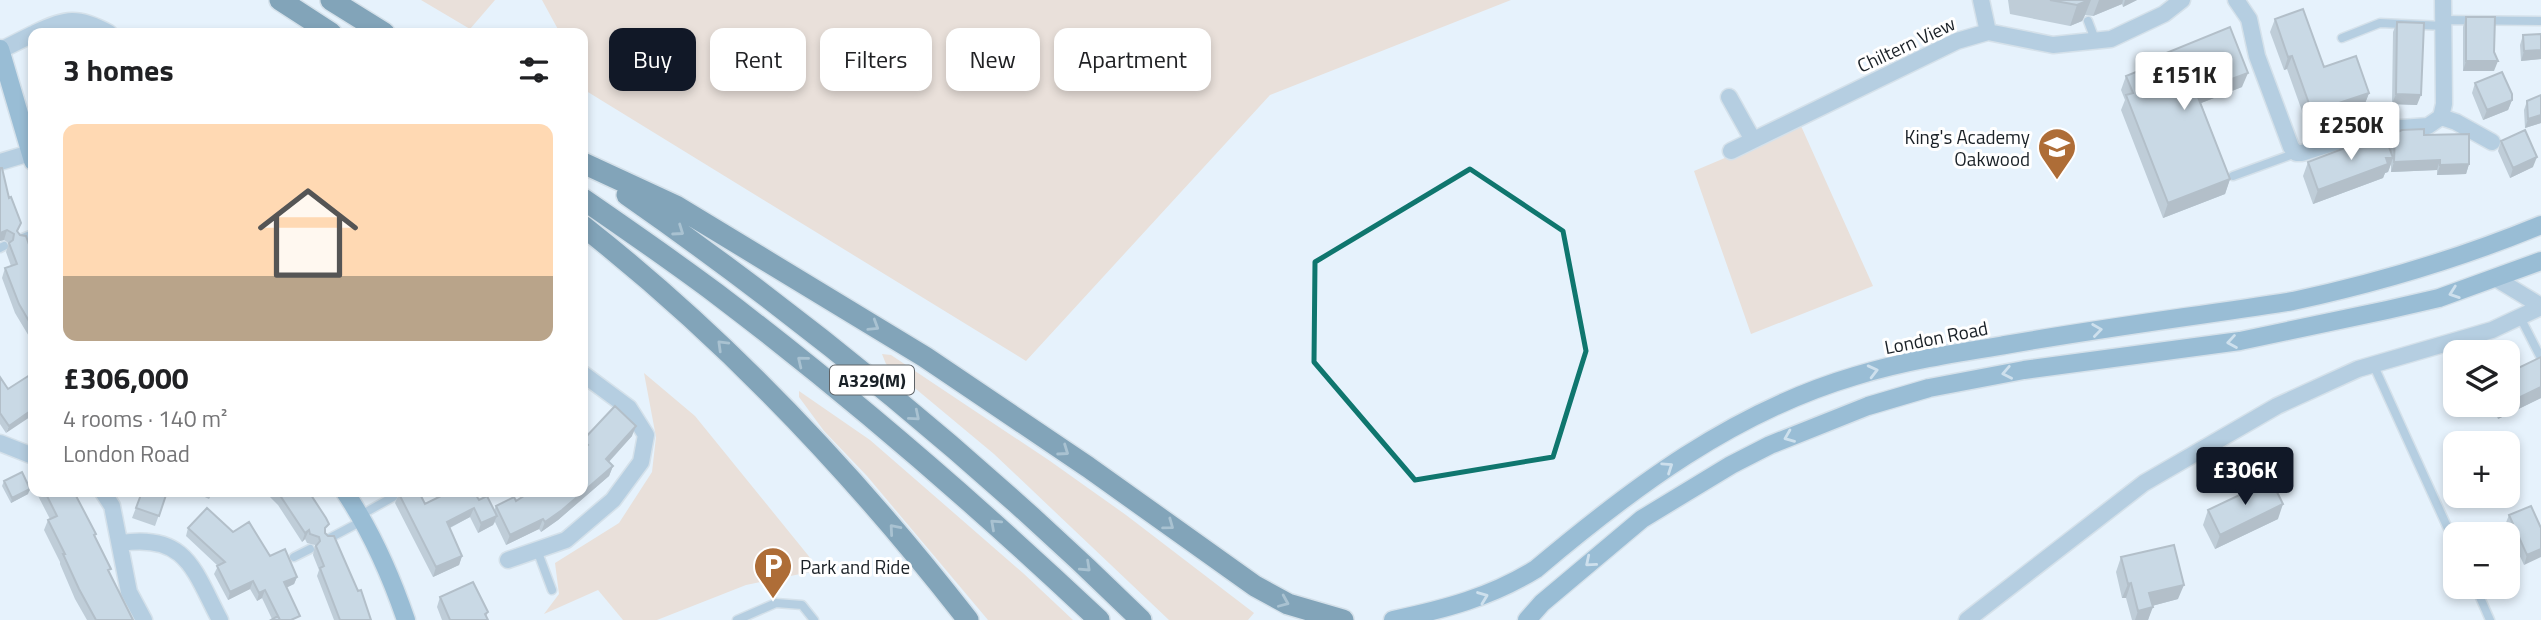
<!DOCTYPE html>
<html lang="en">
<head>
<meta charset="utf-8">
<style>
	body { margin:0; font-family:"Titillium Web",sans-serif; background:#f2f2f2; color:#202124; height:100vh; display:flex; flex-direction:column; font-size:26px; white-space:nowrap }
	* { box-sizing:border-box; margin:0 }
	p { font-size:23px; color:#757577 }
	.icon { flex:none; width:38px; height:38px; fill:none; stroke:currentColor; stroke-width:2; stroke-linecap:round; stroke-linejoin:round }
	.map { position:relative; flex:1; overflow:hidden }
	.sheet { position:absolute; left:28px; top:28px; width:560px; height:469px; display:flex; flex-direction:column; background:#fff; border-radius:14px; box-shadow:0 4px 10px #0003 }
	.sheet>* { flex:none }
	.top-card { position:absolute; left:609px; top:28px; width:665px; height:63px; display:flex; gap:14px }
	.controls { position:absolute; left:2443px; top:340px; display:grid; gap:14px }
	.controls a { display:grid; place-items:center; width:77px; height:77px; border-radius:14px; background:#fff; box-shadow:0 4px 10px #0003; font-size:35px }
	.price { position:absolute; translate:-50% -60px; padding:0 16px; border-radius:7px; background:#fff; color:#222; font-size:23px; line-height:46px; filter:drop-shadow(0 2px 4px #0008) }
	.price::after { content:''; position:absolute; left:50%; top:42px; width:21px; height:16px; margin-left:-10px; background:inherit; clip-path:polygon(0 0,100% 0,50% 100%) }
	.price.on { background:#111827; color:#fff }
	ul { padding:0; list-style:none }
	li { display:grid; align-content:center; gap:14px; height:371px; padding:0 35px }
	li span { display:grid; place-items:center; height:217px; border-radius:14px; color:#555 }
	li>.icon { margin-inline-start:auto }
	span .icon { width:126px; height:126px; fill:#fffc; stroke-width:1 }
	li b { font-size:30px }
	h2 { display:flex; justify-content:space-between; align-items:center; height:84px; padding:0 35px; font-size:30px }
	.tag { padding:0 24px; border-radius:14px; background:#fff; box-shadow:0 4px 10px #0003; font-size:24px; line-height:63px }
	.tag.on { background:#111827; color:#fff }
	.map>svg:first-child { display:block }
</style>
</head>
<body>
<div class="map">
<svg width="2541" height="620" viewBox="0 0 2541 620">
	<rect width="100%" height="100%" fill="#e6f2fc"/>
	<!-- green -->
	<path fill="#edcab1" d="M421 0H495L470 29Z
		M542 0H1511L1270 95 1026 361 583 89V33H560Z
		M1801 126 1873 286 1751 334 1694 171Z
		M882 354 891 355 1050 461 1126 515 1254 613 1248 620H1169L994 454 886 364Z
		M644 373 695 416 820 570 746 585 657 620H623L598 590 544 614 559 594 555 563 619 523 652 472 656 437Z
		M799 391 870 440 1023 573 1073 620H988L867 476 824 431 799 397Z"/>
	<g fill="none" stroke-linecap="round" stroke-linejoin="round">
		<defs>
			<path id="lane" d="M2444 20 2541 21
				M2088 21 2096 42
				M2342 38 2380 23 2444 26
				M2233 176 2296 153
				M20 239 33 234
				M0 248 4 246
				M2520 317 2541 358
				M2373 364 2455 544
				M359 516 393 497
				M328 539 362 521
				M537 550 552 590
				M294 557 310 549
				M2475 586 2490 620
				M737 620 776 603 802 605 814 620"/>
			<path id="street" d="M1981 0 1988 32
				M2236 0 2249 19 2257 56 2291 147 2296 153H2302L2374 130 2428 126 2441 117 2444 104 2443 0
				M35 33C66 18 78 16 109 33
				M1 50 33 34
				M1729 97 1753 140
				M2441 117 2456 122 2492 142
				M1731 151 1957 41 1988 32 2053 45 2111 39 2164 14 2182 0
				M0 162 30 153
				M2495 278 2541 306
				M0 443 33 456
				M103 492 112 506 129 592 144 620
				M121 543C187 533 194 571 220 620
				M508 560 566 540 613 500 641 462 646 435 629 408 583 374
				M1967 620 2144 483 2277 406 2358 369 2492 330 2541 307"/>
			<path id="secondary" d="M0 49 33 161
				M345 492C371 531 391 576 406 620
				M1393 620C1445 609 1491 597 1536 569 1632 488 1733 412 1855 376 1904 361 1955 353 2005 345 2101 328 2197 316 2293 301 2377 283 2461 258 2541 225
				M1527 620 1542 603 1642 519 1731 465 1770 445 1868 406 1929 388 2024 370 2240 341 2387 310 2439 298 2541 261"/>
			<path id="highway" d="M280 0 331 33
				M331 0 384 33
				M583 163 676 206 925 357 1088 467 1255 586 1288 604 1343 620
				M627 195C809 322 982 464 1141 620
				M583 199C628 230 673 261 717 294 850 395 977 505 1099 620
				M583 226C728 340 855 475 968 620"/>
		</defs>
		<!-- lane casing -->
		<use href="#lane" stroke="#c1ccd6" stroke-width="11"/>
		<!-- street casing -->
		<use href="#street" stroke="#c1ccd6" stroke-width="19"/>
		<!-- secondary casing -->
		<use href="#secondary" stroke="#c1ccd6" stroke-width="21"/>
		<!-- highway casing -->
		<use href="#highway" stroke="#c1ccd6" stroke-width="24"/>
		<!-- lane -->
		<use href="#lane" stroke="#7ba3c1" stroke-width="8"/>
		<!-- street -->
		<use href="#street" stroke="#7ba3c1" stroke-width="16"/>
		<!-- secondary -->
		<use href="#secondary" stroke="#3d7ca7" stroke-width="18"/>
		<!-- highway -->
		<use href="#highway" stroke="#0a4669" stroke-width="21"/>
	</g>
	<!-- wall -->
	<path fill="#90a0ae" d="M2008 0H2137L2123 7 2122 4 2093 16 2085 15 2082 21 2070 26 2010 14Z
		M2466 17 2494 71H2463V27Z
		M2275 19 2324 67 2369 93 2364 106 2307 125 2287 69 2284 70 2270 32Z
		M2397 22 2417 105 2392 104 2393 32Z
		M2541 34V59L2521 61 2520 45 2523 35Z
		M2144 62 2242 87 2201 103 2230 179 2225 194 2163 218 2121 110 2125 100 2121 90 2126 76 2141 70Z
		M2475 83 2512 100 2508 110 2483 120 2472 93Z
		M2541 95V123L2525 128 2524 110 2527 101Z
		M2395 133 2424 135 2469 164 2466 174 2437 175V170L2391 172V164L2388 172 2385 173 2383 178 2313 204 2303 176 2308 162 2391 152V143Z
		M2501 141 2533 167 2510 178 2498 151Z
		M0 168 18 232 33 256V343L15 313 2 278 5 268 11 266 6 252 9 243 4 240 0 241Z
		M2541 357V398L2498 419 2491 404H2508Z
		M33 373 6 433 0 424V377L8 389Z
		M632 436 609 462 613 466 609 476 558 520 541 532 539 529 506 545 495 522 493 525 478 533 470 517 450 528 462 556 459 565 433 577 395 503 399 494 396 492H419L425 504 447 493 446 492H474L479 500 494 511 496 506 516 501 583 492V440Z
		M4 481 28 494 11 503 2 486Z
		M36 492H74L96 534 95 537 109 573 133 620H87L75 599 60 564V562L44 530 48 520 50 519Z
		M142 492H167L155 526 132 518Z
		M194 492H213L209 499Z
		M265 492H309L325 533 371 620H334L317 576 319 570 313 555 315 545 307 543 305 539 302 542 278 505Z
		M2208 510 2278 519 2215 549 2203 525Z
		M2509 515 2541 528 2524 565 2505 525Z
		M188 528 233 532 270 556 297 577 294 584 286 588 300 616 272 619 262 598 257 601 250 589 228 600 214 574 218 566 186 536Z
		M2121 557 2178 599 2152 606 2148 620H2132L2126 598H2122L2116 572Z
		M440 597 488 612 486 617 488 620H442L437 607Z"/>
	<!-- shaded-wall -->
	<path fill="#75828d" d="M2089 0H2091L2085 15 2082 21 2070 26 2077 5Z
		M2099 0H2123L2122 4 2093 16Z
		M2125 0H2137L2123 7Z
		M2541 50V59L2521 61 2524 51Z
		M2292 56 2287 69 2284 70 2288 57Z
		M2466 61H2498L2494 71H2463Z
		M2248 73 2242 87 2191 107 2196 92Z
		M2369 93 2364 106 2307 125 2312 112Z
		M2396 94 2421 95 2417 105 2392 104Z
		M2512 100 2508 110 2483 120 2487 110Z
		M2541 115V123L2525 128 2528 119Z
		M2537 157 2533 167 2510 178 2513 168Z
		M2386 158H2393L2388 172 2385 173 2383 178 2313 204 2318 190Z
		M2440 160 2437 170 2391 172 2394 162Z
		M2469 164 2466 174 2437 175 2440 165Z
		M2230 179 2225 194 2163 218 2168 203Z
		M7 230 4 240 0 241V233Z
		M2541 387V398L2498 419 2503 406Z
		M33 409V415L6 433 9 426Z
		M636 426 632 436 602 469 606 459Z
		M613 466 609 476 558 520 541 532 545 522Z
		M30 489 28 494 11 503 12 498Z
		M2283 504 2278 519 2215 549 2220 535Z
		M474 508 470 517 443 531 447 522Z
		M497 516 493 525 478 533 481 523Z
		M543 519 539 529 506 545 510 535Z
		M309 530 305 539 302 542 305 533Z
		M2541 549V557L2524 565 2527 555Z
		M462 556 459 565 433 577 436 567Z
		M297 577 294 584 281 590 284 582Z
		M253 581 250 589 228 600 230 592Z
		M2131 583 2126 598H2122L2128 584Z
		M2184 585 2178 599 2144 608 2149 593Z
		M265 590 262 598 257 601 259 593Z
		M2153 607 2148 620H2135L2138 611Z"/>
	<!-- building -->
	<path fill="#a7baca" stroke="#75828d" stroke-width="2" d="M2050 0H2089L2077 5Z
		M2303 9 2324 67 2356 56 2369 93 2312 112 2292 56 2288 57 2275 19Z
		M2466 17H2495L2494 52 2498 61H2466Z
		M2397 22 2424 23 2421 95 2396 94Z
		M2230 27 2248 73 2196 92 2230 179 2168 203 2126 95 2133 93 2126 76 2146 68 2144 62Z
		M2541 34V50L2524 51 2523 35Z
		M2502 72 2512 94V100L2487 110 2475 83Z
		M2541 95V115L2528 119 2527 101Z
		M2424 129V135L2469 134V164L2440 165V160L2394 162 2395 133 2402 130Z
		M2525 130 2537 157 2513 168 2501 141Z
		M2384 133 2393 158H2386L2388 164 2318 190 2308 162Z
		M0 168H2L9 198 11 197 21 223 17 231 20 235 26 236 33 256V328L19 304 5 268 17 264 9 243 13 240 14 234 7 230 0 233Z
		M2541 357V387L2508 403V373Z
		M33 373V409L9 426 0 413V377L8 389Z
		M615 406 636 426 606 459 613 466 562 510 545 522 543 519 510 535 496 506 514 497 516 501 530 492H583V449L588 445 583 440Z
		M22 472 30 489 12 498 4 481Z
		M2271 480 2283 504 2220 535 2208 510Z
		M45 492H74L96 534 94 535 111 569 108 570 133 620H96L79 589 63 554H65L48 520 57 516Z
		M142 492H167L159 516 136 508Z
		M276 492H309L326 518 329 524 325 528V533L328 536H334L358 591 361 590 371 620H340L320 568 324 566 316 546 320 541 319 537 310 534 309 530 305 533 281 497Z
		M401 492H419L425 504 449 492H474L479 500 487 496 497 516 481 523 474 508 447 522 462 556 436 567 399 494Z
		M2531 506 2541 528V549L2527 555 2509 515Z
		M207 508 233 532 249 522 270 556 285 549 297 577 284 582 300 616 291 620H280L265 590 259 593 253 581 230 592 217 566 225 562 188 528Z
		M2174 545 2184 585 2149 593 2153 607 2138 611 2131 583 2128 584 2121 557Z
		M473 582 488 612 485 614 488 620H450L440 597Z
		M278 616 280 620H271Z"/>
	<!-- one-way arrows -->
	<defs><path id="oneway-chevron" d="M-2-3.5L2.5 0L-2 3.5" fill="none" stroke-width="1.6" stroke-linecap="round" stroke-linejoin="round" transform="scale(1.75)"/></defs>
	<g stroke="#60879e">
		<use href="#oneway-chevron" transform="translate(679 231) rotate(35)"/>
		<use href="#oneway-chevron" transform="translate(874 326) rotate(32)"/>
		<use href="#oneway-chevron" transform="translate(722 345) rotate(-136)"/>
		<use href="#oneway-chevron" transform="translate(802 361) rotate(-141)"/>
		<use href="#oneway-chevron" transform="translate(915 416) rotate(40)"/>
		<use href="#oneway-chevron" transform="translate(1064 451) rotate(35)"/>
		<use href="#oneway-chevron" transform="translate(995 524) rotate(-138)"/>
		<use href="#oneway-chevron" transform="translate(1169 525) rotate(36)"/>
		<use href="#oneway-chevron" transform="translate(894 529) rotate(-131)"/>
		<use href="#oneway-chevron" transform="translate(1086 567) rotate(43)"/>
		<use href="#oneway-chevron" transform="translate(1284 602) rotate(23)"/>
	</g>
	<g stroke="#b1cbdc">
		<use href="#oneway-chevron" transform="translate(2454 293) rotate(161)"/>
		<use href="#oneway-chevron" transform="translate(2097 330) rotate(-8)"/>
		<use href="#oneway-chevron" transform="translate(2232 342) rotate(171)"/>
		<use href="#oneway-chevron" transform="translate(1873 371) rotate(-14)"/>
		<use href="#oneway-chevron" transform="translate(2007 373) rotate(169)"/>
		<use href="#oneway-chevron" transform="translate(1789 437) rotate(158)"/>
		<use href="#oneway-chevron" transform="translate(1668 467) rotate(-34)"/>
		<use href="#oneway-chevron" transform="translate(1590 562) rotate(140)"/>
		<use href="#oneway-chevron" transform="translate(1483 597) rotate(-21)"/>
	</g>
	<!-- marked area -->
	<path d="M0 0H2541V620H0ZM1470 169 1563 231 1586 351 1553 457 1415 480 1314 362 1315 262Z" fill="#e6f2fc" fill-opacity=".55" fill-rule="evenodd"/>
	<path fill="none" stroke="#0f766e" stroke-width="5" stroke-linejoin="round" d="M1470 169 1563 231 1586 351 1553 457 1415 480 1314 362 1315 262Z"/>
	<!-- icons -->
	<defs>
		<symbol id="school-pin" viewBox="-11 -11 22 30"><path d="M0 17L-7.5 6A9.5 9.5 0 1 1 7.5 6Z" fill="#ae6d37" stroke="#fff"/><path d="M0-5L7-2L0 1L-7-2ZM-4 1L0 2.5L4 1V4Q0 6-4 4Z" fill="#fff"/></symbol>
		<symbol id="parking-pin" viewBox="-11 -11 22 30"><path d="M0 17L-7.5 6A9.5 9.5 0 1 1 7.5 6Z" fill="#ae6d37" stroke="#fff"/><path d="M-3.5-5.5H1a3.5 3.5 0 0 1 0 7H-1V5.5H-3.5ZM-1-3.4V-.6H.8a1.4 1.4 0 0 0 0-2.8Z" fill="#fff"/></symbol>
	</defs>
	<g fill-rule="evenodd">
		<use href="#school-pin" x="2035" y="125" width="44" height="60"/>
		<use href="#parking-pin" x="751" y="544" width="44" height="60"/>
	</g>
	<g text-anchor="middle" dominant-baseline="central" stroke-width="6" stroke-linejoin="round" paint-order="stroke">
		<!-- shield labels -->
		<rect fill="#fff" stroke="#5f6468" stroke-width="2" x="830" y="365.5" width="84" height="29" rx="5"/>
		<g font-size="18" font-weight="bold" fill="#1a2127">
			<text x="872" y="380">A329(M)</text>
		</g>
		<!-- street labels -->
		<g font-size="19" fill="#1a2127" stroke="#fff">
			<text transform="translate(1906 44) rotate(-25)">Chiltern View</text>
			<text transform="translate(1936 337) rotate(-11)">London Road</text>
		</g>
		<!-- poi labels -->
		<g font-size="19" fill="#1a2127" stroke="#fff" text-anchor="end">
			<text x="2030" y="136">King's Academy<tspan x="2030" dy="22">Oakwood</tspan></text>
			<text x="800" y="566" text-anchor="start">Park and Ride</text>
		</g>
	</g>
</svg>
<div class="controls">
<a><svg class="icon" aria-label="layers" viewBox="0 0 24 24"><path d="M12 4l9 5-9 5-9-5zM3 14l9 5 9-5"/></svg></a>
<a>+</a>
<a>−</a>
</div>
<b class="price" style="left:2184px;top:112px">£151K</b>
<b class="price" style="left:2351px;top:162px">£250K</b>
<b class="price on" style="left:2245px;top:507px">£306K</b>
<div class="top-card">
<a class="tag on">Buy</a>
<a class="tag">Rent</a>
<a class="tag">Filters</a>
<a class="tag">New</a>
<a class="tag">Apartment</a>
</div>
<section class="sheet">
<h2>3 homes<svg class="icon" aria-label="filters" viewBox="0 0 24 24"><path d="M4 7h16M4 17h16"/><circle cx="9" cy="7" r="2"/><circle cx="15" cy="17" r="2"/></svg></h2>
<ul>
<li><span style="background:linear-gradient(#ffd9b3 70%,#b9a48a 0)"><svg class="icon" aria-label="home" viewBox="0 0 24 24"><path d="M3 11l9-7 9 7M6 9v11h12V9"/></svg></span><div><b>£306,000</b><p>4 rooms · 140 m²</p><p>London Road</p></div></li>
</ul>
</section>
</div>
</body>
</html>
